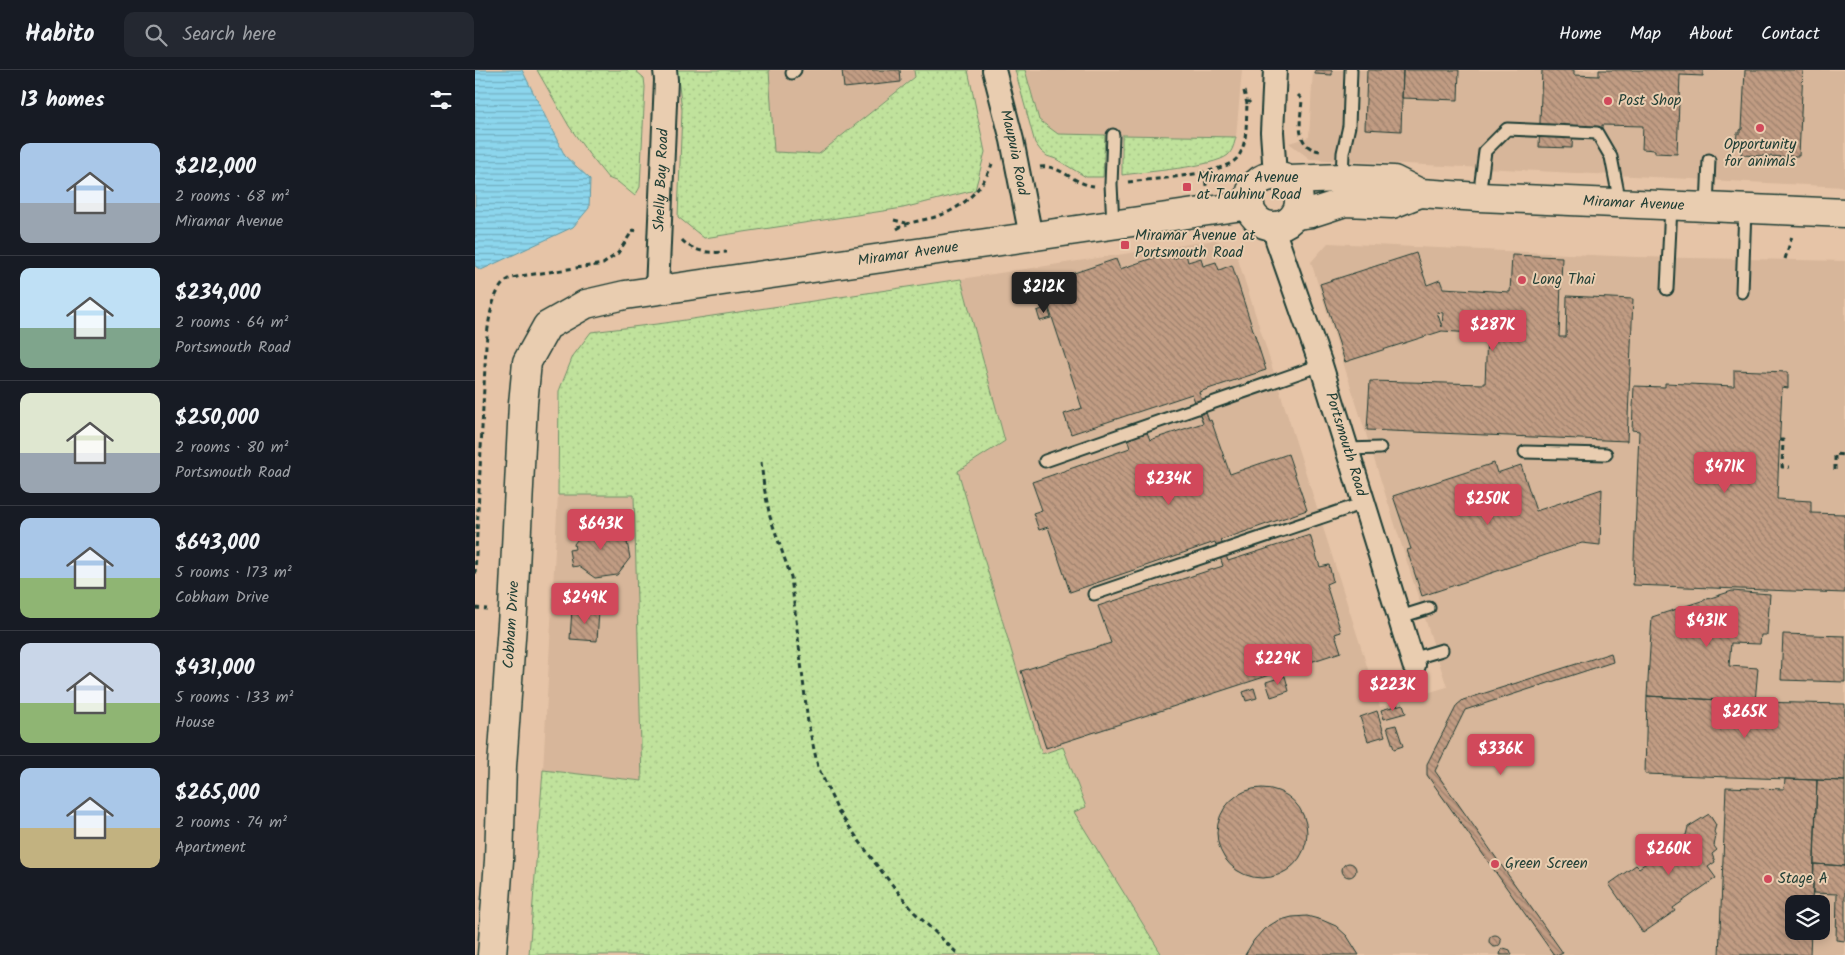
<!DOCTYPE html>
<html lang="en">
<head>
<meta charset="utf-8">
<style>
	body { margin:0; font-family:Kalam,sans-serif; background:#242831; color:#f1f3f6; height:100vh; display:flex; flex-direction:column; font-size:19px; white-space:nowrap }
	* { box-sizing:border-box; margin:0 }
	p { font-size:16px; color:#9ea1a6 }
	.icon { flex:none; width:28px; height:28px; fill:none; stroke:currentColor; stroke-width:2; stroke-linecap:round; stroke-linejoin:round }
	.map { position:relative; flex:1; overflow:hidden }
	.side { display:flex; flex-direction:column; background:#171b24; width:475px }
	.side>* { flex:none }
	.controls { position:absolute; left:1310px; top:825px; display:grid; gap:10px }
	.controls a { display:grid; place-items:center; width:45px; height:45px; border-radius:10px; background:#171b24; box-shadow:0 2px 12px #0003; font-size:25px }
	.price { position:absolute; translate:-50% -42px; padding:0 11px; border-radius:5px; background:#d1495b; color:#fff; font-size:16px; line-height:32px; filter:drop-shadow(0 1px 2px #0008) }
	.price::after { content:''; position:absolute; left:50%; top:30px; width:15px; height:11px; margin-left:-8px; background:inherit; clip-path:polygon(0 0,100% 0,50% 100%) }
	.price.selected { background:#222; color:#fff }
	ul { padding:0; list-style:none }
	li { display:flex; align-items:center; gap:15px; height:125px; padding:0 20px }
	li+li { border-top:1px solid #363941 }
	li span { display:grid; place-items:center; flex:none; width:140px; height:100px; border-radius:10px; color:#555 }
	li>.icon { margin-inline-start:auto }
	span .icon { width:60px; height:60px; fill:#fffc; stroke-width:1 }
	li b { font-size:21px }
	h2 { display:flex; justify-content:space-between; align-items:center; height:60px; padding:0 20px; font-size:21px }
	header { display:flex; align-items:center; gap:30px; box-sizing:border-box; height:70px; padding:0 25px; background:#171b24; border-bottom:1px solid #363941 }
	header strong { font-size:24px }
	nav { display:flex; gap:28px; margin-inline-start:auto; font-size:18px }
	.search { width:350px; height:45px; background:#242831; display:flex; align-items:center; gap:12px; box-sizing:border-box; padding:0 18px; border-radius:10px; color:#9ea1a6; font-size:19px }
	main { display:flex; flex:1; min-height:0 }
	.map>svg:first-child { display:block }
</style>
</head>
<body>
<header>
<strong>Habito</strong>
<div class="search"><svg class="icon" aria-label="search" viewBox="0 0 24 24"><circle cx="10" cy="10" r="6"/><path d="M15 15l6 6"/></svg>Search here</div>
<nav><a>Home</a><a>Map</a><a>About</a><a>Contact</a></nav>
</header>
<main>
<section class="side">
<h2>13 homes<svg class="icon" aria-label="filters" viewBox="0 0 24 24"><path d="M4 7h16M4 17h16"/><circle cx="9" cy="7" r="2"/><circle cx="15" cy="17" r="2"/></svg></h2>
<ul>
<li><span style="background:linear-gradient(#a9c7e8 60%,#9aa5b1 0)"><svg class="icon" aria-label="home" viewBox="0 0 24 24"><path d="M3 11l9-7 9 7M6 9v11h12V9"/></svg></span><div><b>$212,000</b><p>2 rooms · 68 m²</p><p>Miramar Avenue</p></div></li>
<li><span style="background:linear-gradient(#bfe0f5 60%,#7fa58c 0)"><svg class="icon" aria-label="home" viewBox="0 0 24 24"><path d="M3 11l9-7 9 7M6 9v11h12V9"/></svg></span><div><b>$234,000</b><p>2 rooms · 64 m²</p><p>Portsmouth Road</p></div></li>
<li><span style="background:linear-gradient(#dfe7d0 60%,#9aa5b1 0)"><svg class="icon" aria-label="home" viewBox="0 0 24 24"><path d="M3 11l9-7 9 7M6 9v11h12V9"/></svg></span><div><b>$250,000</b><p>2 rooms · 80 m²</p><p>Portsmouth Road</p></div></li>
<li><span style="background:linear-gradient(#a9c7e8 60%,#8fb573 0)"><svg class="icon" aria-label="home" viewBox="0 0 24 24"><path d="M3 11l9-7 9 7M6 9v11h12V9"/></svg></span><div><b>$643,000</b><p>5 rooms · 173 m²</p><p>Cobham Drive</p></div></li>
<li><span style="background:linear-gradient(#c9d6e8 60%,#8fb573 0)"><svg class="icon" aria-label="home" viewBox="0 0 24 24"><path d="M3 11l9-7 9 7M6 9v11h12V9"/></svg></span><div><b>$431,000</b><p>5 rooms · 133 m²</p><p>House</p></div></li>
<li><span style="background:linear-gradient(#a9c7e8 60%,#c2b280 0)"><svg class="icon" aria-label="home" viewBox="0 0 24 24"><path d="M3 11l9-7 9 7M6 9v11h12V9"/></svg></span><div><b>$265,000</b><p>2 rooms · 74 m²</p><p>Apartment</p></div></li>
</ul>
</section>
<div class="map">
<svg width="1370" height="885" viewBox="0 0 1370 885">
	<defs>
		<pattern id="grass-dots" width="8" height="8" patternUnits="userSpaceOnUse" patternTransform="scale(1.25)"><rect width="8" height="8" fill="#c0e29c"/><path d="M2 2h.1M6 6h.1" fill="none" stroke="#a5c387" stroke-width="1.8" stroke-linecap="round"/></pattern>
		<pattern id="water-rules" width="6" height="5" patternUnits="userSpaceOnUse" patternTransform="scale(1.25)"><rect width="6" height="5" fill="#8cd6ed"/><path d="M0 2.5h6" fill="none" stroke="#72afc1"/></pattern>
		<pattern id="building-back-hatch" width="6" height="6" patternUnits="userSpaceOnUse" patternTransform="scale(1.25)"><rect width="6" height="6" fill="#c19c83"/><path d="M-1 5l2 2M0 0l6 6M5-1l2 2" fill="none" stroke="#9c806c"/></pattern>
	</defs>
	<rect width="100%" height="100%" fill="#e6c4a7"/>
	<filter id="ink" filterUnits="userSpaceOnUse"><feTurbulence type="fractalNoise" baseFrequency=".02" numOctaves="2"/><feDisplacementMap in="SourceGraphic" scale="10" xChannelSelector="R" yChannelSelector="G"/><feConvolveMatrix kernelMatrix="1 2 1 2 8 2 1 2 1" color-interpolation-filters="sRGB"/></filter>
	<g filter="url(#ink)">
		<!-- built -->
		<path fill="#d7b69a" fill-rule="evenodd" d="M294 0H439L440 6 344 84 299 82Z
			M550 0H767L761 67 583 64 564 50Z
			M838 0H1370V117L835 89 814 73 834 67Z
			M740 170 760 180 905 637 972 617 836 192 853 173 1161 187 1370 191V885H687L598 742 611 736 588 677 567 684 483 401 530 371 486 209ZM1319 834H1346V861H1319Z
			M83 425H159L167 711 68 700Z"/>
		<!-- grass -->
		<path fill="url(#grass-dots)" stroke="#709068" d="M62 0H160L169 8 170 17 165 117 160 126 143 112 133 108 113 83 94 56Z
			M202 0H294L299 82 344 84 440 7 439 0H493L510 82 500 120 428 138 229 168 203 147 207 40Z
			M540 0H550L564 50 583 64 630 65 628 107H611L581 89 572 86 566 81 560 73Z
			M647 65 761 67C759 74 758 80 753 85 739 97 668 102 647 105Z
			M486 209 530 371 483 401 567 684 588 677 611 737 599 742 687 885H54L68 700 167 711 159 425H83L84 321 98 286 116 262 190 253Z"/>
		<!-- water -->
		<path fill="url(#water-rules)" stroke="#6099a3" d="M0 0H47L90 86 115 109 114 138 98 157 6 200 0 196Z"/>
		<!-- building -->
		<path fill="url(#building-back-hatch)" stroke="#1f3d34" fill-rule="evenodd" d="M367 0H425L426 12 369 18Z
			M840 0H857V5L840 4Z
			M892 0H928L926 61 890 59Z
			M928 0H984L983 30 927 28Z
			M1067 0H1099V5L1124 6V0H1228V6L1205 5 1202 84 1180 83V80L1167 79 1168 56 1127 55V59L1098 58 1097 78 1064 77Z
			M1270 0H1328L1324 86H1314V87L1266 85 1267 78H1265V74H1261L1262 63H1265V60L1267 59Z
			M696 182 698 189 711 184 713 192 726 188 728 196 741 192 744 200 757 195 791 300 724 322 734 351 736 350 755 404 813 384 832 440 746 470 753 491 835 465 845 497 854 495 858 511 851 514 866 562 860 564 866 582 571 678 546 601 636 573 623 536 748 496 740 472 595 522 573 457 564 460 558 443 567 440 557 412 655 378 652 368 672 362 675 370 728 353 717 324 596 364 589 344 607 338 566 214 641 189 645 199Z
			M941 183 952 215 965 210 968 218 1035 222 1037 185 1087 187 1084 267H1091L1092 226 1158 229 1152 371 892 360 895 311 1010 314 1012 264 967 261 870 292 845 214ZM962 242 968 243 967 257Z
			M573 237 576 248 565 251 562 241Z
			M1259 300 1313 302V318L1307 317 1302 429 1336 431V443L1370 444V523L1158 515 1164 361 1157 360 1159 316 1190 317V313L1259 316Z
			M1019 393 1022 403 1046 395 1061 441 1127 419 1125 475 1107 473 947 526 932 480 936 479 918 426Z
			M133 453 151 466 155 488 142 505 120 508 103 496 97 497 94 480 100 479 99 474 112 457Z
			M1257 521 1295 524 1292 565H1286L1285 574 1256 573 1254 596 1283 598 1280 632 1172 626 1177 547Z
			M97 539 124 541 122 571 95 569Z
			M1308 564 1370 566V612L1306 610Z
			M1136 583 1138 592 990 640 960 701 1088 883 1084 885H1079L952 705V694L982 635 988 630Z
			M810 606 814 621 796 627 791 612Z
			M779 618 782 628 771 631 768 622Z
			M1172 626 1280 632 1370 634V711L1170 704Z
			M928 634 931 643 909 649 906 640Z
			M902 641 910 666 893 671 885 647Z
			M921 655 928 676 919 679 912 657Z
			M1310 709 1342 710 1337 834H1319V861H1336L1335 885H1244L1251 717 1309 719Z
			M1342 710 1370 711V796L1339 794Z
			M742 763a45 45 0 1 1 90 0a45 45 0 1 1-90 0Z
			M1234 744 1241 755 1239 762 1241 766 1239 776 1242 780 1237 784 1240 792 1233 797 1241 808 1198 838 1200 841 1168 863 1134 814 1161 795 1164 798 1211 765 1213 757Z
			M867 800a7 7 0 1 1 14 0a7 7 0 1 1-14 0Z
			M1339 794 1370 796V871L1361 870 1362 824 1338 823Z
			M832 846 847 850 861 856 872 866 884 885H770L779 870 789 859 802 851 817 847Z
			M1014 871a6 6 0 1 1 12 0a6 6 0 1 1-12 0Z
			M1029 878 1035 880 1037 885H1025L1026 880Z"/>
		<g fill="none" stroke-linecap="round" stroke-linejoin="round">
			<defs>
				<path id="lane" d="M317 3 320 0
					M638 65 636 114 638 155
					M867 108 868 83 874 56 876 0
					M1004 127 1010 81 1032 59 1122 63 1136 87 1145 133
					M1232 137 1234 90
					M1192 219 1196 136
					M1267 222 1270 139
					M872 379 905 378
					M1050 382 1131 384
					M570 391 846 295
					M619 524 889 433
					M925 547 954 538
					M937 589 967 580"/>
				<g id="street">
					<path id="s1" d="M519 0 537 70 556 167"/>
					<path d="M800 105 797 62 800 0"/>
					<path id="s2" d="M799 156 802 170 846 295 939 595"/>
					<path id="s3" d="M182 220 191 10 190 0"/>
				</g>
				<g id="secondary">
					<circle cx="799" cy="131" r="25"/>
					<path id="s4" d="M814 110 867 108 919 110 945 123 1004 127 1370 143"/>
					<path d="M820 145 836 143 870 132 917 134 945 123"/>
					<path id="s5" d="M17 885 24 790 27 696 38 540 48 334 52 292 72 256 111 234 150 225 775 135"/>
				</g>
			</defs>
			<!-- lane casing -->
			<use href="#lane" stroke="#1f3d34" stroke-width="15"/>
			<!-- street casing -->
			<use href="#street" stroke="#1f3d34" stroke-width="26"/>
			<!-- secondary casing -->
			<use href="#secondary" stroke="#1f3d34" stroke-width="31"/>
			<!-- path -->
			<path stroke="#1f3d34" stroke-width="3" stroke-dasharray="5 4" stroke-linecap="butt" d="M769 21 772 34
				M823 25 827 29C826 49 818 77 845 81
				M565 97C585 94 598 114 619 116
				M730 102 731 116
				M653 112C676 109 751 105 763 87 773 73 771 50 772 34L775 31
				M419 150 431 153
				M422 159C436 150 451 151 466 145 490 136 508 118 517 94
				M207 170C219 183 236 183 252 182
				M1310 189 1317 166
				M1305 370H1308L1307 397H1315
				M286 392 289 417 295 447 316 507 333 653 343 697 363 741 400 793 439 842 484 885
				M1360 400V384L1370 385
				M0 504 11 275C13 257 16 218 34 209 37 208 42 207 46 206L128 194 143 183 158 160 162 161
				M0 538 12 539"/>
			<!-- lane -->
			<use href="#lane" stroke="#e9cdb0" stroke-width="11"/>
			<!-- street -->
			<use href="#street" stroke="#e9cdb0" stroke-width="22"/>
			<!-- secondary -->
			<use href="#secondary" stroke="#e9cdb0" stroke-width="28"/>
		</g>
	</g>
	<!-- markers -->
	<g fill="#d1495b" stroke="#e9cdb0" stroke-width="2">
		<circle cx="1133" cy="31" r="5"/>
		<circle cx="1285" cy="58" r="5"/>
		<rect x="707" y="112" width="10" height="10" rx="2.5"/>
		<rect x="645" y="170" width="10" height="10" rx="2.5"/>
		<circle cx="1047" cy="210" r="5"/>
		<circle cx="1020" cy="794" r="5"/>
		<circle cx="1293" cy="809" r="5"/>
	</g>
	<g text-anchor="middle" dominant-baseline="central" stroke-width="4" stroke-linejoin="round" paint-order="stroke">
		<!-- poi labels -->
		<g font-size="15" fill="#1f3d34" stroke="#e9cdb0" text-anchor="start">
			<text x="1143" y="31">Post Shop</text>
			<text x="1285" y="75" text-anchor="middle">Opportunity<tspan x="1285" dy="17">for animals</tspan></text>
			<text x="722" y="108">Miramar Avenue<tspan x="722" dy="17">at Tauhinu Road</tspan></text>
			<text x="660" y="166">Miramar Avenue at<tspan x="660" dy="17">Portsmouth Road</tspan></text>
			<text x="1057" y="210">Long Thai</text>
			<text x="1030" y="794">Green Screen</text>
			<text x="1303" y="809">Stage A</text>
		</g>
		<!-- street labels -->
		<g font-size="15" fill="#1f3d34" stroke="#e9cdb0">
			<text stroke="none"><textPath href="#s1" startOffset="85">Maupuia Road</textPath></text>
			<text stroke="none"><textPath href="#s3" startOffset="110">Shelly Bay Road</textPath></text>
			<text stroke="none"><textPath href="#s4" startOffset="348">Miramar Avenue</textPath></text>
			<text stroke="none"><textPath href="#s5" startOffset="1006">Miramar Avenue</textPath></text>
			<text stroke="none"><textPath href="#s2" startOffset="230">Portsmouth Road</textPath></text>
			<text stroke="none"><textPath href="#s5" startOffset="331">Cobham Drive</textPath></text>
		</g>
	</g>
</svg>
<div class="controls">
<a><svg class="icon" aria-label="layers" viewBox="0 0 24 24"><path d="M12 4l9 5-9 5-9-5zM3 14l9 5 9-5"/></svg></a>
</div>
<b class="price selected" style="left:569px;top:244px">$212K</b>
<b class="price" style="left:1018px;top:282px">$287K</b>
<b class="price" style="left:1250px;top:424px">$471K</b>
<b class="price" style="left:694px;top:436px">$234K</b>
<b class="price" style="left:1013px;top:456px">$250K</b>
<b class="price" style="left:126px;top:481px">$643K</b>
<b class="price" style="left:110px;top:555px">$249K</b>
<b class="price" style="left:1232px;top:578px">$431K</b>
<b class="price" style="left:803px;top:616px">$229K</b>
<b class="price" style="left:918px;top:642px">$223K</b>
<b class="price" style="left:1270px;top:669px">$265K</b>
<b class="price" style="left:1026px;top:706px">$336K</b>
<b class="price" style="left:1194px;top:806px">$260K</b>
</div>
</main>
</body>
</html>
